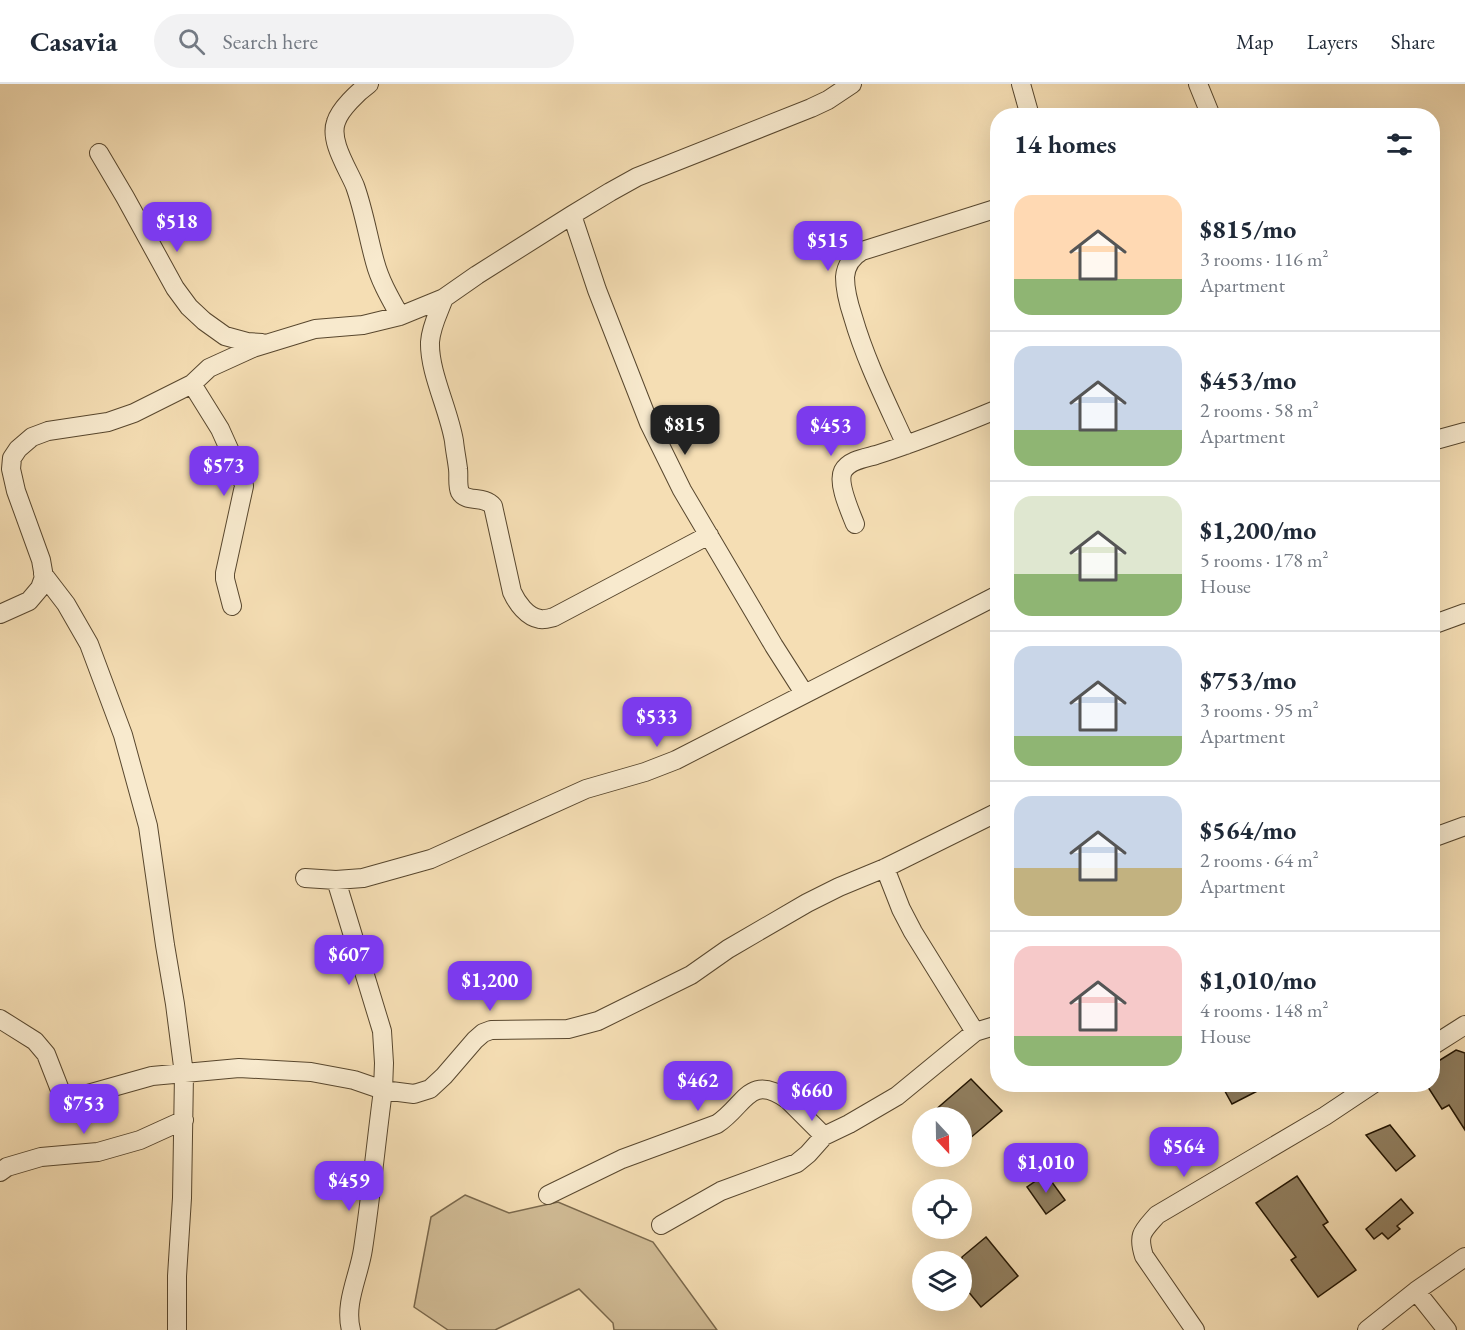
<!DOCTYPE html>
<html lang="en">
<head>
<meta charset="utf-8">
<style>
	body { margin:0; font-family:"EB Garamond",serif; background:#f2f2f3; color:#1f2937; height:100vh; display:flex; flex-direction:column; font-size:22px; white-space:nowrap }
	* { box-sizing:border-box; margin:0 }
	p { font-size:20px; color:#747a83 }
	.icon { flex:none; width:33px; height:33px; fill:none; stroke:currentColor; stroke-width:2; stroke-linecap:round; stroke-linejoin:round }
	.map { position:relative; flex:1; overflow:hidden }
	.details { position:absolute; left:990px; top:24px; width:450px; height:984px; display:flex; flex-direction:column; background:#fff; border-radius:24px; box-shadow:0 6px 24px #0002 }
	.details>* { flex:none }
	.needle { width:39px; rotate:158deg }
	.controls { position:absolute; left:912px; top:1023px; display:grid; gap:12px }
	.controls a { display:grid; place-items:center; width:60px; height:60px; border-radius:50%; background:#fff; box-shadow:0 6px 24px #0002; font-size:30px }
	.price { position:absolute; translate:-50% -51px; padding:0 14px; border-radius:12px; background:#7c3aed; color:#fff; font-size:20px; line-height:39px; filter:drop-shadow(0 2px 3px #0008) }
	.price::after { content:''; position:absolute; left:50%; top:36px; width:18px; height:14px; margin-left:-9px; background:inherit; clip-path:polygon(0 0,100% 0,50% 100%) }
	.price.selected { background:#222; color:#fff }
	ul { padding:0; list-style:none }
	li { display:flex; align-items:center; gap:18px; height:150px; padding:0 24px }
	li+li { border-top:2px solid #e0e1e3 }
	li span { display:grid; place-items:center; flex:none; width:168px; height:120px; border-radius:18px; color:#555 }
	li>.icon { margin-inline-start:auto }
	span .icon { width:72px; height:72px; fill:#fffc; stroke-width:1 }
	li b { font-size:26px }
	h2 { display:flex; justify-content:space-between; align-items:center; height:72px; padding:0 24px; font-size:26px }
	header { display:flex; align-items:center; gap:36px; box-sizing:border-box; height:84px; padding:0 30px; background:#fff; border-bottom:2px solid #e0e1e3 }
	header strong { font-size:28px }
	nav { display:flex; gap:33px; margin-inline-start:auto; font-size:21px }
	.search { width:420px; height:54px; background:#f2f2f3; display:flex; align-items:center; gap:15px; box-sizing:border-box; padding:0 21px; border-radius:33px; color:#747a83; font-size:22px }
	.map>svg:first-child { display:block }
</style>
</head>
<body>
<header>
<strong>Casavia</strong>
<div class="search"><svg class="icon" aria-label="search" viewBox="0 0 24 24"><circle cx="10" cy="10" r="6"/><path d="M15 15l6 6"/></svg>Search here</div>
<nav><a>Map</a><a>Layers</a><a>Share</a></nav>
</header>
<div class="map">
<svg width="1465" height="1246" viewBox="0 0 1465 1246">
	<rect width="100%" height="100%" fill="#f5deb4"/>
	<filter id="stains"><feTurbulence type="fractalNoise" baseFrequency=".00333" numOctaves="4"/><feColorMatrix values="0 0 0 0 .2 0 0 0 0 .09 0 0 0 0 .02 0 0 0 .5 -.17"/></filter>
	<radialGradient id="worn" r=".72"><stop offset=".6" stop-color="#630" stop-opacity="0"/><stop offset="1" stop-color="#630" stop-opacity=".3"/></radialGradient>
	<!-- green -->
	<path fill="#d1bc96" stroke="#7a684c" stroke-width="1.5" d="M465 1111 509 1129 558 1118 653 1158 717 1246H614L613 1239 579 1205 495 1246H448L414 1223 431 1133Z"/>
	<!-- building -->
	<path fill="#907e5f" stroke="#231502" stroke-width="1.5" d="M1456 966 1465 969V1046L1449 1021 1442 1025 1426 1000H1432V981Z
		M971 995 1002 1027 962 1061V1034H926Z
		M1221 1000H1271L1232 1020Z
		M1390 1041 1415 1072 1396 1087 1366 1051Z
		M1046 1090 1065 1116 1046 1130 1027 1103Z
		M1297 1092 1328 1138 1323 1141 1356 1186 1318 1213 1291 1176 1296 1173 1256 1119Z
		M1401 1115 1413 1129 1397 1142 1400 1145 1388 1155 1382 1149 1374 1155 1366 1145Z
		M986 1153 1018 1192 981 1223 962 1200V1173Z"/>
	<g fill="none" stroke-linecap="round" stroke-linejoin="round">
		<defs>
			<path id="minor" d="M369 0C358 8 340 25 336 38 329 57 348 85 355 102 364 127 368 153 375 178 380 197 390 214 400 232
				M1021 0 1030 32
				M1198 0 1211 32
				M99 69 125 113 175 204 189 223 204 237 225 252 247 258 262 259
				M572 131 597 206 649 339 682 406 774 562 804 609
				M444 214C439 228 431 242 430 258 429 288 449 326 454 357 455 367 457 376 458 385 459 392 457 401 460 408 466 419 484 411 493 422L512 508C517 519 527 533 540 535 544 536 550 534 554 533L709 451
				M192 300 220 345 242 394 244 402 225 489V495L232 522
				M1432 357 1465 348
				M906 361C887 319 866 278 853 233 849 221 845 206 845 193 846 181 853 172 862 167L998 124
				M855 440C850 427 837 399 843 387 849 376 865 374 876 371 917 358 957 342 998 325
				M43 490 66 520 89 560 123 651 148 742 165 861 175 920 184 990 182 1114 177 1192V1246
				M0 530 29 517 40 504 44 493 41 476 16 407 11 385 12 374 18 365 32 353 48 347 108 338 134 329 192 300 209 284 253 264 315 245 363 241 400 232 444 214 477 191 572 131 610 108 637 93 811 24 828 16 852 0
				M1432 541 1465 529
				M1432 754 1465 742
				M885 784 901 825 913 848 975 948
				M305 794 336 796 363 794 431 775 586 705 645 688 676 676 998 511
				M336 796 382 947 384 979 383 1006C376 1059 371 1112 363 1165 359 1192 344 1219 351 1246
				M0 935 35 957 46 970 62 1011 68 1015 76 1014 88 1010 152 992 239 984 311 988 354 996 383 1006 414 1010 430 1005 444 992 475 956 483 949 491 946 568 945 598 937 691 891 728 865 807 819 839 803 885 784 998 728
				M1432 962 1465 941
				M0 1088 7 1083 41 1073 98 1068 140 1056 184 1036
				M548 1111 622 1075 717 1040C745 1022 749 988 788 1016L824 1052
				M661 1141 721 1107 797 1079 808 1070 824 1052 849 1040 897 1012 975 948 998 941
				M1416 1207 1447 1246
				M1195 1246 1144 1172C1137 1150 1143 1147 1157 1131L1325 1032 1373 1000
				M1367 1246 1416 1207 1465 1173"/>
		</defs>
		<!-- minor casing -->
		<use href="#minor" stroke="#58472e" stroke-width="20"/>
		<!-- minor -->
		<use href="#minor" stroke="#f8eace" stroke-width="18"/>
	</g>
	<rect width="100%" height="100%" filter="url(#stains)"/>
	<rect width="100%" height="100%" fill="url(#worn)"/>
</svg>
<div class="controls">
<a><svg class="needle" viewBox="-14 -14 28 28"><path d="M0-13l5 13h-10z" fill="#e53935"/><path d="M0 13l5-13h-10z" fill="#747a83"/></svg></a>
<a><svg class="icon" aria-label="locate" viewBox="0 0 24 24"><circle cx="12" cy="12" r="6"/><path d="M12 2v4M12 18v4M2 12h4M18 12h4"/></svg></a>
<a><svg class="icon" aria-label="layers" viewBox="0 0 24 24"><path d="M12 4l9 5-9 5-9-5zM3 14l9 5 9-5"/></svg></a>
</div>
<b class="price" style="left:177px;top:169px">$518</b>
<b class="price" style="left:828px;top:188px">$515</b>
<b class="price selected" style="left:685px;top:372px">$815</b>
<b class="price" style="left:831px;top:373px">$453</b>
<b class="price" style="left:224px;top:413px">$573</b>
<b class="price" style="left:657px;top:664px">$533</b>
<b class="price" style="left:349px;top:902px">$607</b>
<b class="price" style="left:490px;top:928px">$1,200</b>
<b class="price" style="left:698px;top:1028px">$462</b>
<b class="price" style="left:812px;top:1038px">$660</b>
<b class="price" style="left:84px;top:1051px">$753</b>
<b class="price" style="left:1184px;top:1094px">$564</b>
<b class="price" style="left:1046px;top:1110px">$1,010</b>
<b class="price" style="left:349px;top:1128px">$459</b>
<section class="details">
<h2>14 homes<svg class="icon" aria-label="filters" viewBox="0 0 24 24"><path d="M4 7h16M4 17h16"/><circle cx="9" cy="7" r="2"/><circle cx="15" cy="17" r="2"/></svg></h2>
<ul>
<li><span style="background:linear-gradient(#ffd9b3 70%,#8fb573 0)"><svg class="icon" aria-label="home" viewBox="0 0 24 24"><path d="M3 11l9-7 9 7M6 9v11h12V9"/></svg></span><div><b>$815/mo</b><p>3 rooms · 116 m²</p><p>Apartment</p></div></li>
<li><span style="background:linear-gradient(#c9d6e8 70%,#8fb573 0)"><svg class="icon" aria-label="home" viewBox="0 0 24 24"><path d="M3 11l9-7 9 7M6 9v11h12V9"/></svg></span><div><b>$453/mo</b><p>2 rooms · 58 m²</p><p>Apartment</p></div></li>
<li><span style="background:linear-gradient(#dfe7d0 65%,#8fb573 0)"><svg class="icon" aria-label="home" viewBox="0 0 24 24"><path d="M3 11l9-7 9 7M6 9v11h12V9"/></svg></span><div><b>$1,200/mo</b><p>5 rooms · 178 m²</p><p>House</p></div></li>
<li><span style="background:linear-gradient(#c9d6e8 75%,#8fb573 0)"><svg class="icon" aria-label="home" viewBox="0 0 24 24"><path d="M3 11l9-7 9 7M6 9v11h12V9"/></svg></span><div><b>$753/mo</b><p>3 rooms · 95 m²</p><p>Apartment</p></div></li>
<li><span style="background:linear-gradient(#c9d6e8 60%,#c2b280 0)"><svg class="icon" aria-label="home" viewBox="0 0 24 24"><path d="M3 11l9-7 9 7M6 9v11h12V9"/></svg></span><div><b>$564/mo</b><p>2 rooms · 64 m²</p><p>Apartment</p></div></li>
<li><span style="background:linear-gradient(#f6c9c9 75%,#8fb573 0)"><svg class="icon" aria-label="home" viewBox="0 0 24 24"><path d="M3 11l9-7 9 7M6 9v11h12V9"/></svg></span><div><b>$1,010/mo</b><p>4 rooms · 148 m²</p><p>House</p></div></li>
</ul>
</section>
</div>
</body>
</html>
